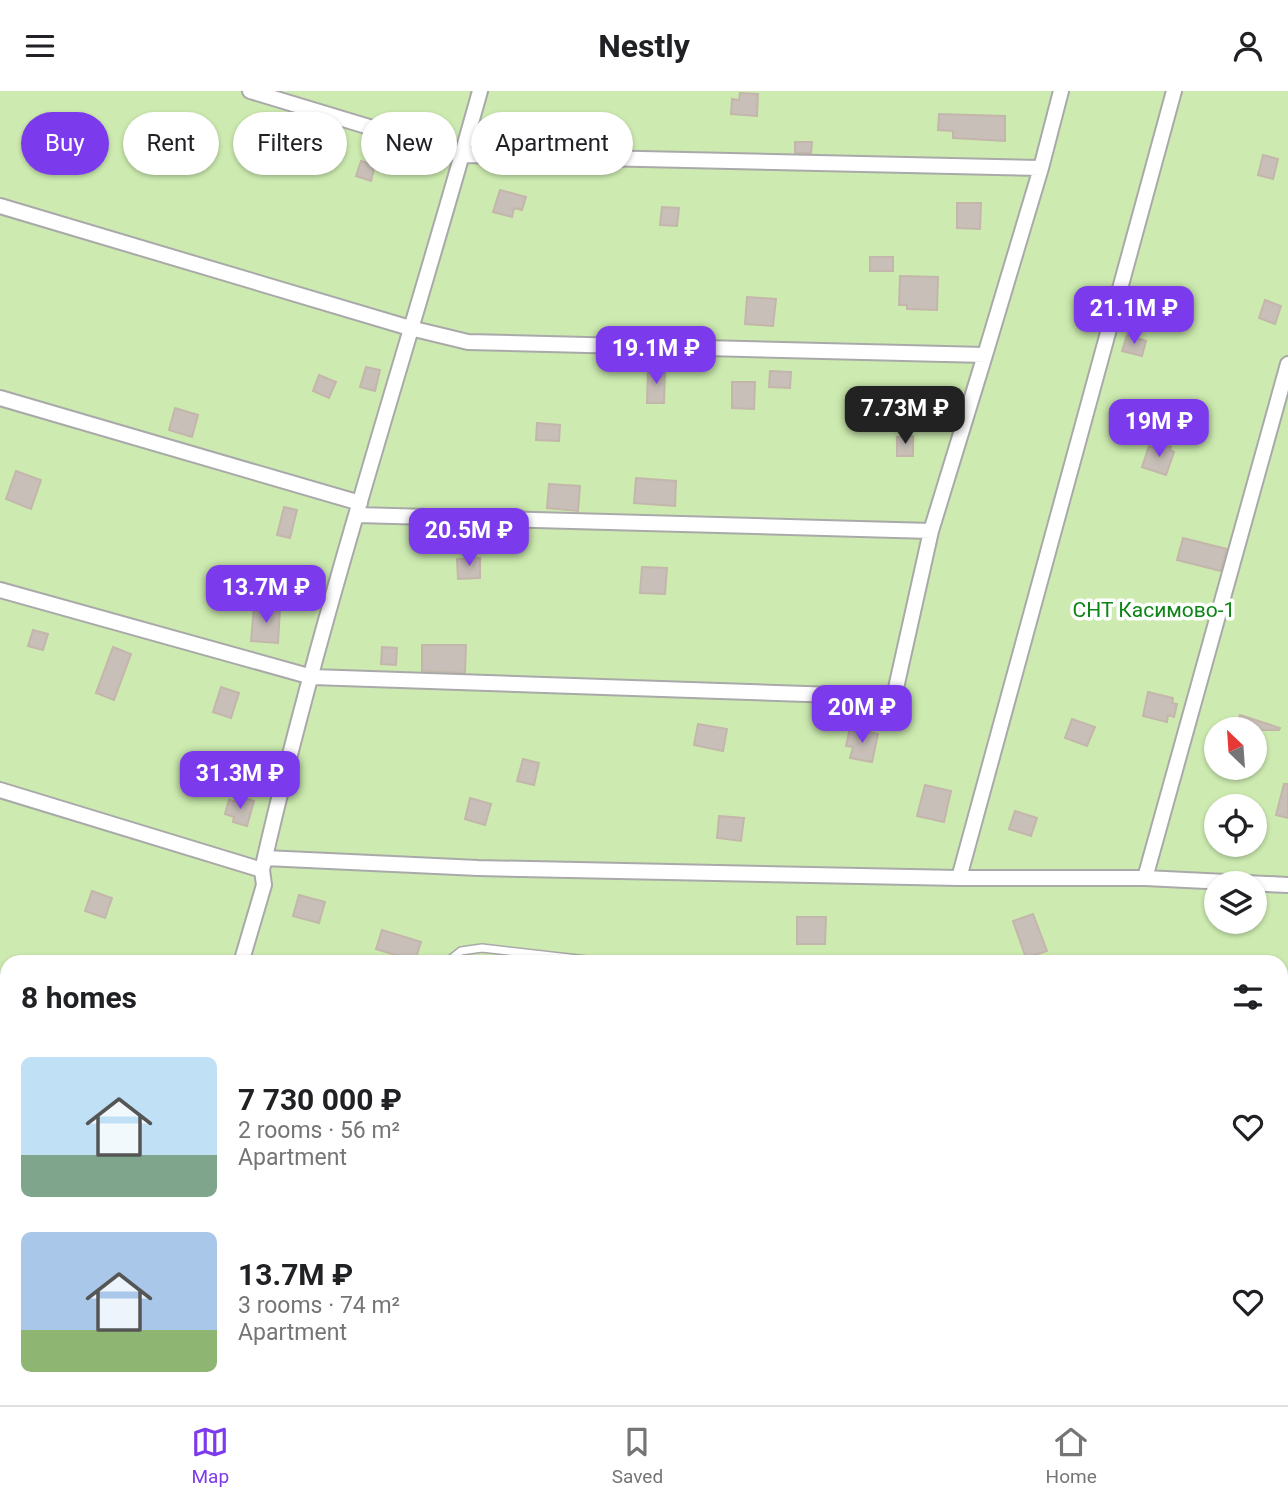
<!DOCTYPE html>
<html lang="en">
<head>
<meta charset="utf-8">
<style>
	body { margin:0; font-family:Roboto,sans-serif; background:#f2f2f2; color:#202124; height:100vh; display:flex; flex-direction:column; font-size:26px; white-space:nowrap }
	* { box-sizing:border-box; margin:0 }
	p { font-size:23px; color:#757577 }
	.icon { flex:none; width:38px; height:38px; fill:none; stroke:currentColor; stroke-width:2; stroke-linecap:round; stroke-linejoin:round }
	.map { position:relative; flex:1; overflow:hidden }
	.side { position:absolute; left:0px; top:864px; width:1288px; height:450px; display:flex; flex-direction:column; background:#fff; border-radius:21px 21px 0 0; box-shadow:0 2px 5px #0004 }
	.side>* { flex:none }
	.guide { position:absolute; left:21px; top:21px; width:700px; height:63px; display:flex; gap:14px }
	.needle { width:46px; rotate:335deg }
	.controls { position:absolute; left:1204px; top:626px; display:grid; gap:14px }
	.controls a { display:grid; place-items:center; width:63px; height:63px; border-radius:50%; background:#fff; box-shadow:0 2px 5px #0004; font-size:35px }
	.price { position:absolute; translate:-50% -60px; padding:0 16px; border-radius:14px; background:#7c3aed; color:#fff; font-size:23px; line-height:46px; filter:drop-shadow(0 2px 4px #0008) }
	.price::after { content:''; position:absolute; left:50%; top:42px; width:21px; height:16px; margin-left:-10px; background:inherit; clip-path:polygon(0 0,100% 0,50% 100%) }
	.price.current { background:#222; color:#fff }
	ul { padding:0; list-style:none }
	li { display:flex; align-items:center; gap:21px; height:175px; padding:0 21px }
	li span { display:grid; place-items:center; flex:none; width:196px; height:140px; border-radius:10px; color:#555 }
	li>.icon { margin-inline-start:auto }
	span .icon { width:84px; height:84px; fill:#fffc; stroke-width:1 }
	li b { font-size:30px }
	h2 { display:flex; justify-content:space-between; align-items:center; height:84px; padding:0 21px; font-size:30px }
	.chip { padding:0 24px; border-radius:32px; background:#fff; box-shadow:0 2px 5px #0004; font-size:24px; line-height:63px }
	.chip.current { background:#7c3aed; color:#fff }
	header { display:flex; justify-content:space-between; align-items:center; height:91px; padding:0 21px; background:#fff; font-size:32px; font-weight:700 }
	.tabs { display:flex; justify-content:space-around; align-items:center; height:98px; border-top:2px solid #e0e0e0; background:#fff; font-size:19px; color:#757577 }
	.tabs a { display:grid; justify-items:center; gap:4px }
	.tabs .current { color:#7c3aed }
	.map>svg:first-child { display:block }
</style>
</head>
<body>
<header><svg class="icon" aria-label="menu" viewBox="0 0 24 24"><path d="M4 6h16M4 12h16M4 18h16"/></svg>Nestly<svg class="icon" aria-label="person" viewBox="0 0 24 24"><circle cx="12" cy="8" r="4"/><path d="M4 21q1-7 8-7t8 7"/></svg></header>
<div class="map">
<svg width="1288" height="1314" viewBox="0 0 1288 1314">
	<rect width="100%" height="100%" fill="#f2efe9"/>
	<!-- grass -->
	<path fill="#cdebb0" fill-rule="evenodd" d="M0 0H1288V946L1281 945V872H7V1307H343L322 1314H0ZM1216 639H1255V677H1216ZM1216 716H1255V754H1216ZM1216 793H1255V831H1216Z"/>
	<!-- forest -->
	<path fill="#add19e" d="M1281 917 1288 918V1314H519V1307H1281Z"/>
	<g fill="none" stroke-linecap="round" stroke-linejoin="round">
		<!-- river -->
		<path stroke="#aad3df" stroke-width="24" d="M1281 1074 1288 1073
			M520 1314V1307"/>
	</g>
	<!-- building -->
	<path fill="#c7bfb8" stroke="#c4b6ab" stroke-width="2" d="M740 2 758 3 757 25 731 23 732 8 739 9Z
		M939 23 1005 25V50L953 47V40L938 39Z
		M511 33 544 41 540 56 505 53Z
		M795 51H812L811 62H795Z
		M1263 64 1278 68 1273 88 1258 84Z
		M361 70 375 74 371 90 356 85Z
		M500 99 526 106 522 119 514 117 512 126 493 121Z
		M957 112H981L980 138 957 137Z
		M662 116 679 117 677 135 660 134Z
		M870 166H893V180H870Z
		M900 185 938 186 937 219 907 218V214H899Z
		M747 206 776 208 773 235 745 233Z
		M1265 209 1281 215 1275 233 1259 227Z
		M1127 244 1146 250 1142 265 1122 260Z
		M366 276 380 279 375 300 360 296Z
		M648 278 665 279 664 312H647Z
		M770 280 791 281 790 297 769 296Z
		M319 284 336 291 329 307 313 300Z
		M732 291H755L754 318 732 317Z
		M936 298 954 301 951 318 933 315Z
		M175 317 198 324 192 346 169 339Z
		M537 332 560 334 559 350 536 349Z
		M913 345V365H897V346Z
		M1161 353 1171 356 1170 359 1174 361 1166 384 1142 376 1149 355 1159 359Z
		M16 380 41 389 31 418 6 408Z
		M636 387 676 390 675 415 634 412Z
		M549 393 580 395 578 420 547 417Z
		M284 416 297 419 290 447 277 444Z
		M1183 447 1227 458 1221 480 1177 469Z
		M480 467V487L458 488 457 468Z
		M642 476 667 477 665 503 640 502Z
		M254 516 280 518 278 552 251 550Z
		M33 539 48 543 43 559 28 555Z
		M422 554H466L465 582 422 580Z
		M113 556 131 563 114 609 96 602Z
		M382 556 397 557 396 574 381 573Z
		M221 596 239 602 231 627 213 621Z
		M1148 601 1173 607 1172 612 1177 613 1174 626 1168 624 1167 631 1143 625Z
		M1240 624 1280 637 1279 639H1235Z
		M1072 628 1095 636 1087 655 1065 647Z
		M698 633 727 638 723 660 694 654Z
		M850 637 878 643 872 671 850 667 853 656 846 655Z
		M523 668 539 672 534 694 517 690Z
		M1284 693H1288V727L1276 724Z
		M925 694 951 700 944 731 917 725Z
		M239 706 254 710 247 735 233 731 234 726 225 723 229 709 237 711Z
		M470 707 491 713 485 734 465 728Z
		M1015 720 1037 727 1031 745 1009 738Z
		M719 725 744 727 741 750 717 747Z
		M92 800 112 807 105 827 85 820Z
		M299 804 325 811 319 832 293 825Z
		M1033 823 1047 860 1026 867 1013 830Z
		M797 826H826L825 853H797Z
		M382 839 421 851 415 870 376 858Z"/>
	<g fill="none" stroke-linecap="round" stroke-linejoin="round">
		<defs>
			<path id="lane" d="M446 872 461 860 482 857 613 872
				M1281 887H1288"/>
			<path id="street" d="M1041 77 1061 0
				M0 115 410 237 468 251 985 264 1041 77 462 64 250 0
				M0 307 360 412
				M931 440 985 264
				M0 499 312 586 894 606 931 440 357 424
				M0 699 262 779
				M265 767 478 777 959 787 1174 0
				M959 787H1145L1288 273
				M1145 787 1288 794
				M241 872 264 794 262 779C322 516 408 259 480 0
				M0 890 7 892
				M0 1080 7 1082
				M0 1277 7 1279"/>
		</defs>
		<!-- lane casing -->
		<use href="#lane" stroke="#a9a9a9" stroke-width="10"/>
		<!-- street casing -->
		<use href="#street" stroke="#a9a9a9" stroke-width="18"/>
		<!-- path -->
		<path stroke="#fa8072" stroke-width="2.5" stroke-dasharray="3.5 3.5" stroke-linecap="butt" d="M109 1314 111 1307"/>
		<!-- lane -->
		<use href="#lane" stroke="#fff" stroke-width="7"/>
		<!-- street -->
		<use href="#street" stroke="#fff" stroke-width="14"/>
	</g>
	<g text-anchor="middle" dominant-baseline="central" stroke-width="7" stroke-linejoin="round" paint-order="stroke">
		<!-- park labels -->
		<g font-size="21" fill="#0c8416" stroke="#fff">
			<text x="1154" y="519">СНТ Касимово-1</text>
		</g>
	</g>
</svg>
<div class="controls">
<a><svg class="needle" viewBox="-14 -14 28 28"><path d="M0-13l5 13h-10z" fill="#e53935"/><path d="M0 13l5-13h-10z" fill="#757577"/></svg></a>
<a><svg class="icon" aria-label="locate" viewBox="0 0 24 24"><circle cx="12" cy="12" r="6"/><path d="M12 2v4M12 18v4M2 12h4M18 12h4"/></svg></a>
<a><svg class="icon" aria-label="layers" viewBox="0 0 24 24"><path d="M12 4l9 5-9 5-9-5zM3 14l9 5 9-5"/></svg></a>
</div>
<b class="price" style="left:1134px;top:255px">21.1M ₽</b>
<b class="price" style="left:656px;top:295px">19.1M ₽</b>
<b class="price current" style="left:905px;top:355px">7.73M ₽</b>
<b class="price" style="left:1159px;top:368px">19M ₽</b>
<b class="price" style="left:469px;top:477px">20.5M ₽</b>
<b class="price" style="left:266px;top:534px">13.7M ₽</b>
<b class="price" style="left:862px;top:654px">20M ₽</b>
<b class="price" style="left:240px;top:720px">31.3M ₽</b>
<div class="guide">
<a class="chip current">Buy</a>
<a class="chip">Rent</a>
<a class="chip">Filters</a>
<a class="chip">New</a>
<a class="chip">Apartment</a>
</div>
<section class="side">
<h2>8 homes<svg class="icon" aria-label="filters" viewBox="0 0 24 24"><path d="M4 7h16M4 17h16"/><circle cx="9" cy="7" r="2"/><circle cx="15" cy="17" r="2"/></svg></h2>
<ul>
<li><span style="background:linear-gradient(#bfe0f5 70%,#7fa58c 0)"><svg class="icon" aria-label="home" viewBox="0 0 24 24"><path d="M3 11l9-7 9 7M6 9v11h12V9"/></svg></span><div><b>7 730 000 ₽</b><p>2 rooms · 56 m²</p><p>Apartment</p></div><svg class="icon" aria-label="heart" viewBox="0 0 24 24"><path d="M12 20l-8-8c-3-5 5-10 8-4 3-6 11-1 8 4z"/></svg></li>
<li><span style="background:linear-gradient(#a9c7e8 70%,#8fb573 0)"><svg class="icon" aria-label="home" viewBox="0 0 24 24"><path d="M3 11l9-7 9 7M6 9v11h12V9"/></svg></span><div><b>13.7M ₽</b><p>3 rooms · 74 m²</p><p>Apartment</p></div><svg class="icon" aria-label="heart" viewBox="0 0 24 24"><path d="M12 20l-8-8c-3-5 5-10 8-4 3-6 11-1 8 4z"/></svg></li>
</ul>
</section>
</div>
<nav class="tabs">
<a class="current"><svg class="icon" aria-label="map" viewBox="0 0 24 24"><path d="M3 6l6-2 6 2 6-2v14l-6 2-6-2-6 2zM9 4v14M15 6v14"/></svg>Map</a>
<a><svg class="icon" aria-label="saved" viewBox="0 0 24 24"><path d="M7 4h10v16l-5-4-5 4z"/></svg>Saved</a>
<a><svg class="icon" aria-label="home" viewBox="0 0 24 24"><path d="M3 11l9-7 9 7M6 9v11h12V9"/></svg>Home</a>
</nav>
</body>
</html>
